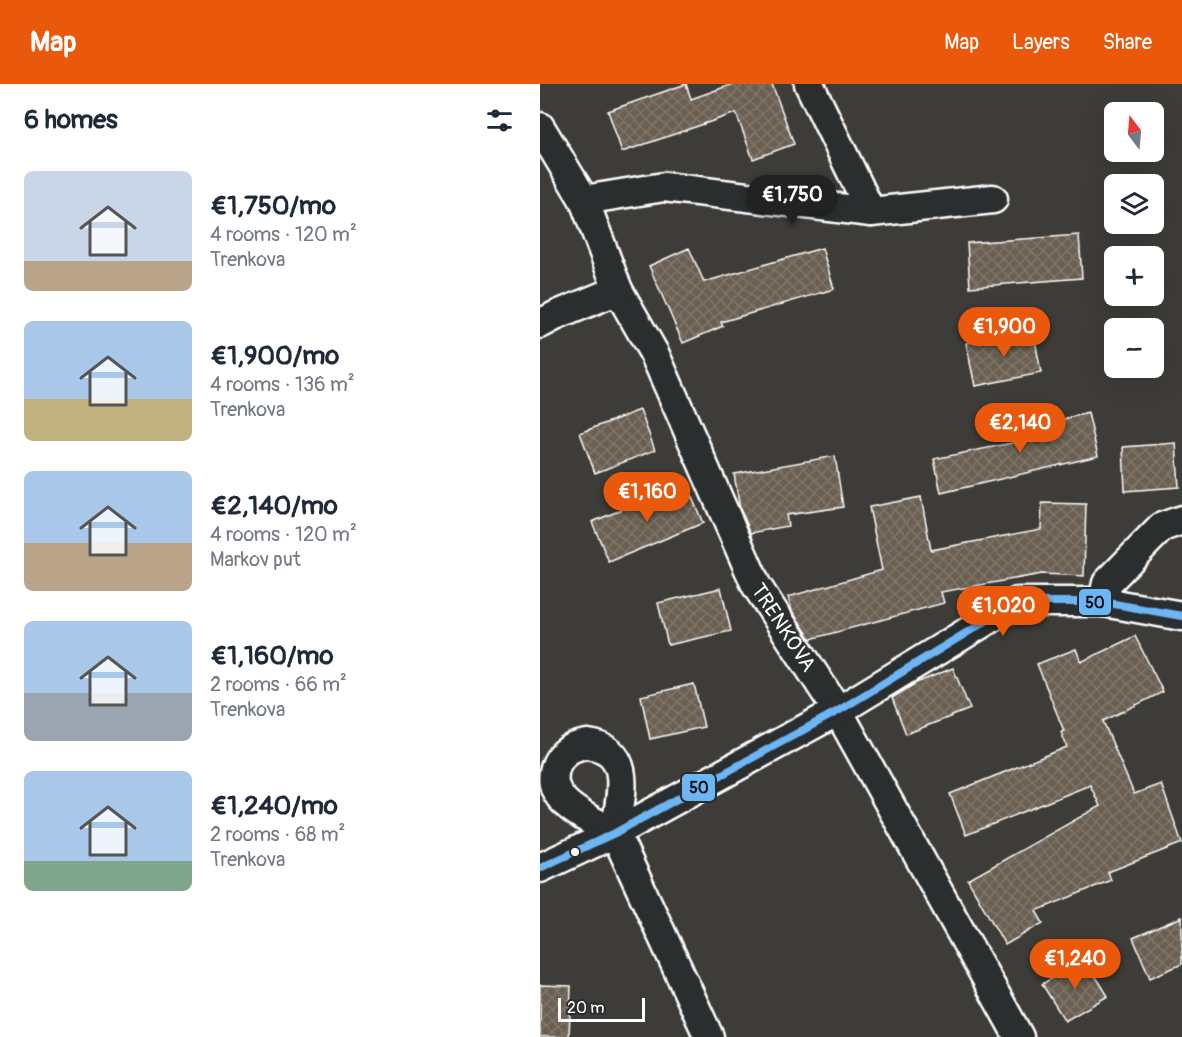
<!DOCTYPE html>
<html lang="en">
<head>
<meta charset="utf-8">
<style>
	body { margin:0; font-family:Pangolin,sans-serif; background:#f2f2f3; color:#1f2937; height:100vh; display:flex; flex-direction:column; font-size:22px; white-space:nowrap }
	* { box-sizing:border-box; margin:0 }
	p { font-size:20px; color:#747a83 }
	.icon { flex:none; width:33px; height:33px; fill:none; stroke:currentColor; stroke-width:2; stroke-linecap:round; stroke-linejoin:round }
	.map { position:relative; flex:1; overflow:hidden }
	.drawer { display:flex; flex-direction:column; background:#fff; width:540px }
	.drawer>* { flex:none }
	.needle { width:39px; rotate:344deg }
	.buttons { position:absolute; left:564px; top:18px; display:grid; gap:12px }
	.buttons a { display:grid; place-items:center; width:60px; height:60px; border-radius:9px; background:#fff; box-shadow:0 6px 24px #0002; font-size:30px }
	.scale { position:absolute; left:18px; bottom:15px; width:87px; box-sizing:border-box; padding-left:6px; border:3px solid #fff; border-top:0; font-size:16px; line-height:21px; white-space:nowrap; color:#fff; -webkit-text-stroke:4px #2a2d2e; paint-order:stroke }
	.price { position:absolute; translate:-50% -51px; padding:0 14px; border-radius:21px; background:#ea580c; color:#fff; font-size:20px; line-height:39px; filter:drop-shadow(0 2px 3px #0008) }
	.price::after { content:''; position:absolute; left:50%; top:36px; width:18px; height:14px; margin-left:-9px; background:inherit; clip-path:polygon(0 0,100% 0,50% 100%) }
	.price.current { background:#222; color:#fff }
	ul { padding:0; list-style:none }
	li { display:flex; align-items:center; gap:18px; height:150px; padding:0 24px }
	li span { display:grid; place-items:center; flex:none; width:168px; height:120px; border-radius:9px; color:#555 }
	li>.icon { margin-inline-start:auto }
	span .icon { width:72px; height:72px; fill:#fffc; stroke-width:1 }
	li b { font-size:26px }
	h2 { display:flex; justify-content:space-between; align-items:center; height:72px; padding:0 24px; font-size:26px }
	header { display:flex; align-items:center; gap:36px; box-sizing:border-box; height:84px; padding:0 30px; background:#ea580c; color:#fff }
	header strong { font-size:28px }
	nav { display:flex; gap:33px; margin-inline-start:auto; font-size:21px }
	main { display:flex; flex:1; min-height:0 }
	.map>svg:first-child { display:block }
</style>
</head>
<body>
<header>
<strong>Map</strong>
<nav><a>Map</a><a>Layers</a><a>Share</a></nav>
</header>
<main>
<section class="drawer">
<h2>6 homes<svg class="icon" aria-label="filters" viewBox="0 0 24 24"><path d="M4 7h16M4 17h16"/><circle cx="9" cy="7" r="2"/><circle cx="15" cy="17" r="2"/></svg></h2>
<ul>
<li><span style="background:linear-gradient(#c9d6e8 75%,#b9a48a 0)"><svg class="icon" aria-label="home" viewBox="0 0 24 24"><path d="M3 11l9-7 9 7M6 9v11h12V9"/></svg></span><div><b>€1,750/mo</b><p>4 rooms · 120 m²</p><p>Trenkova</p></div></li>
<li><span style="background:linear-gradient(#a9c7e8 65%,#c2b280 0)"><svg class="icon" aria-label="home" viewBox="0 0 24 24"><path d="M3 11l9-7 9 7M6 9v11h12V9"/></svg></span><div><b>€1,900/mo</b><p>4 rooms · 136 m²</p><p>Trenkova</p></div></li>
<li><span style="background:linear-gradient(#a9c7e8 60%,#b9a48a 0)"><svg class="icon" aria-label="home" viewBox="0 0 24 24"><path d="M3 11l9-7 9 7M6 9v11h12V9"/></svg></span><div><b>€2,140/mo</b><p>4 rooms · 120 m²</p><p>Markov put</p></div></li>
<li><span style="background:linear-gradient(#a9c7e8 60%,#9aa5b1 0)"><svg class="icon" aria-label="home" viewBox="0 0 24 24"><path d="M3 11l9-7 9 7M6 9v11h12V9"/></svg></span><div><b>€1,160/mo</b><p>2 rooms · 66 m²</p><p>Trenkova</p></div></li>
<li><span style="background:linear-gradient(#a9c7e8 75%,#7fa58c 0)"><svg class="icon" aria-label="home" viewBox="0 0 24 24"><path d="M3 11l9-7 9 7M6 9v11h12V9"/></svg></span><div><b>€1,240/mo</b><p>2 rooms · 68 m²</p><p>Trenkova</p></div></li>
</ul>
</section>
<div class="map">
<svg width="642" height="953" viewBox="0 0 642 953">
	<defs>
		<pattern id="building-cross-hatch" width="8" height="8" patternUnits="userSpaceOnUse" patternTransform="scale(1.5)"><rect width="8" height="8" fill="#6a5f51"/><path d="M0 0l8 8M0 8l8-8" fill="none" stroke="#80776b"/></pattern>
	</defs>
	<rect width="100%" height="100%" fill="#3d3c38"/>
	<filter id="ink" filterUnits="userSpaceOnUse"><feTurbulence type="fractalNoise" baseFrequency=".0167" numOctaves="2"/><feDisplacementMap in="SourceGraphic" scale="12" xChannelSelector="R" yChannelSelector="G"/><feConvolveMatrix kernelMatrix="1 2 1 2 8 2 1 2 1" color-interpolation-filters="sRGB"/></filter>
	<g filter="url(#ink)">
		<!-- building -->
		<path fill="url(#building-cross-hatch)" stroke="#fff" stroke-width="1.5" d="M146 0 151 15 193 0H232L254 60 213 75 196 29 82 68 68 27Z
			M539 151 542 194 430 203 427 159Z
			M149 164 164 198 282 164 294 205 181 238 183 242 143 259 109 182Z
			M493 245 501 289 435 302 426 259Z
			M100 326 115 366 55 389 40 349Z
			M548 329 558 372 401 409 394 375 482 357 480 346Z
			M636 359 639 403 585 407 583 363Z
			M295 372 303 423 246 431 248 442 211 449 200 425 194 390Z
			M138 402H147L163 439 69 478 52 438Z
			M381 413 391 466 501 445 502 419 546 420 544 492 502 490 401 508 404 519 271 555 252 527 248 513 342 486 329 423Z
			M181 504 191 547 128 561 118 519Z
			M595 552 623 608 563 637 594 710 621 700 642 759 568 788 571 796 496 827 503 839 465 861 428 796 560 722 550 701 426 751 410 710 527 663 521 648 524 647 497 580 536 565 541 578Z
			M413 584 430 625 366 650 352 614 376 599Z
			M154 600 164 643 110 655 101 612Z
			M642 833V880L610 894 593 854Z
			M545 875 568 912 525 937 502 900Z
			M0 901 31 902 29 953H0Z"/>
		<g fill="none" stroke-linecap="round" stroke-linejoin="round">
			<defs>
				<g id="minor">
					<path d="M269 0 331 128"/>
					<path id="s1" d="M0 43 44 116 78 206 115 271 216 501 298 627 479 953"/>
					<path d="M44 116 124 103 331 128 453 115"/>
					<path d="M0 240 15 232 78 206"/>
					<path d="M563 518 567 499 622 443 642 436"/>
					<path d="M47 660C96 666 80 714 75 749 50 735 0 717 17 679 23 667 33 662 47 660Z"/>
					<path d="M75 749 169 953"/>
					<path d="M0 784 75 749 298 627 477 518H563L642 532"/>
				</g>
			</defs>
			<!-- minor casing -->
			<use href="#minor" stroke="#fff" stroke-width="33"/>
			<!-- minor -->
			<use href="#minor" stroke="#2a2d2e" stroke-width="28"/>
			<defs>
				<path id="bus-1" d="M0 784 75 749 298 627 477 518H563L642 532"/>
			</defs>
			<!-- bus-1 casing -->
			<use href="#bus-1" stroke="#2a2d2e" stroke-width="12"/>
			<!-- bus-1 -->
			<use href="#bus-1" stroke="#6db6f5" stroke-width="8"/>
		</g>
	</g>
	<!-- markers -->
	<circle fill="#fff" stroke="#2a2d2e" stroke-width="2" cx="35" cy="768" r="5"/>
	<g text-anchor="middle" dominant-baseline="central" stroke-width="6" stroke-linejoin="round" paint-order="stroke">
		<!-- street labels -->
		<g font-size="21" fill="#fff" stroke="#2a2d2e">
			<text stroke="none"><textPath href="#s1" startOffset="558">TRENKOVA</textPath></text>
		</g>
	</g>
	<g stroke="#2a2d2e" stroke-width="2">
		<rect x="538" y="504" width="34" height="28" rx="6" fill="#6db6f5"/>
		<rect x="141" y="689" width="35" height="29" rx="6" fill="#6db6f5"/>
	</g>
	<g font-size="16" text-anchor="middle" font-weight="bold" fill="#111">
		<text x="555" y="524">50</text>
		<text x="159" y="709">50</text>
	</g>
</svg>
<div class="buttons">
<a><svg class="needle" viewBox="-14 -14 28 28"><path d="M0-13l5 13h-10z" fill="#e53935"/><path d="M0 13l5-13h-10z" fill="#747a83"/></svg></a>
<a><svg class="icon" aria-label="layers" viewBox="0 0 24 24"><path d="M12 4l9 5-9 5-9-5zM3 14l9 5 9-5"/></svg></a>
<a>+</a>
<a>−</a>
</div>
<div class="scale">20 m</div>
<b class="price current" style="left:252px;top:142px">€1,750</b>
<b class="price" style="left:464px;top:274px">€1,900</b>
<b class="price" style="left:480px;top:370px">€2,140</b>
<b class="price" style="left:107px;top:439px">€1,160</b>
<b class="price" style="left:463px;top:553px">€1,020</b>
<b class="price" style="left:535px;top:906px">€1,240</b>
</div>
</main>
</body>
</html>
